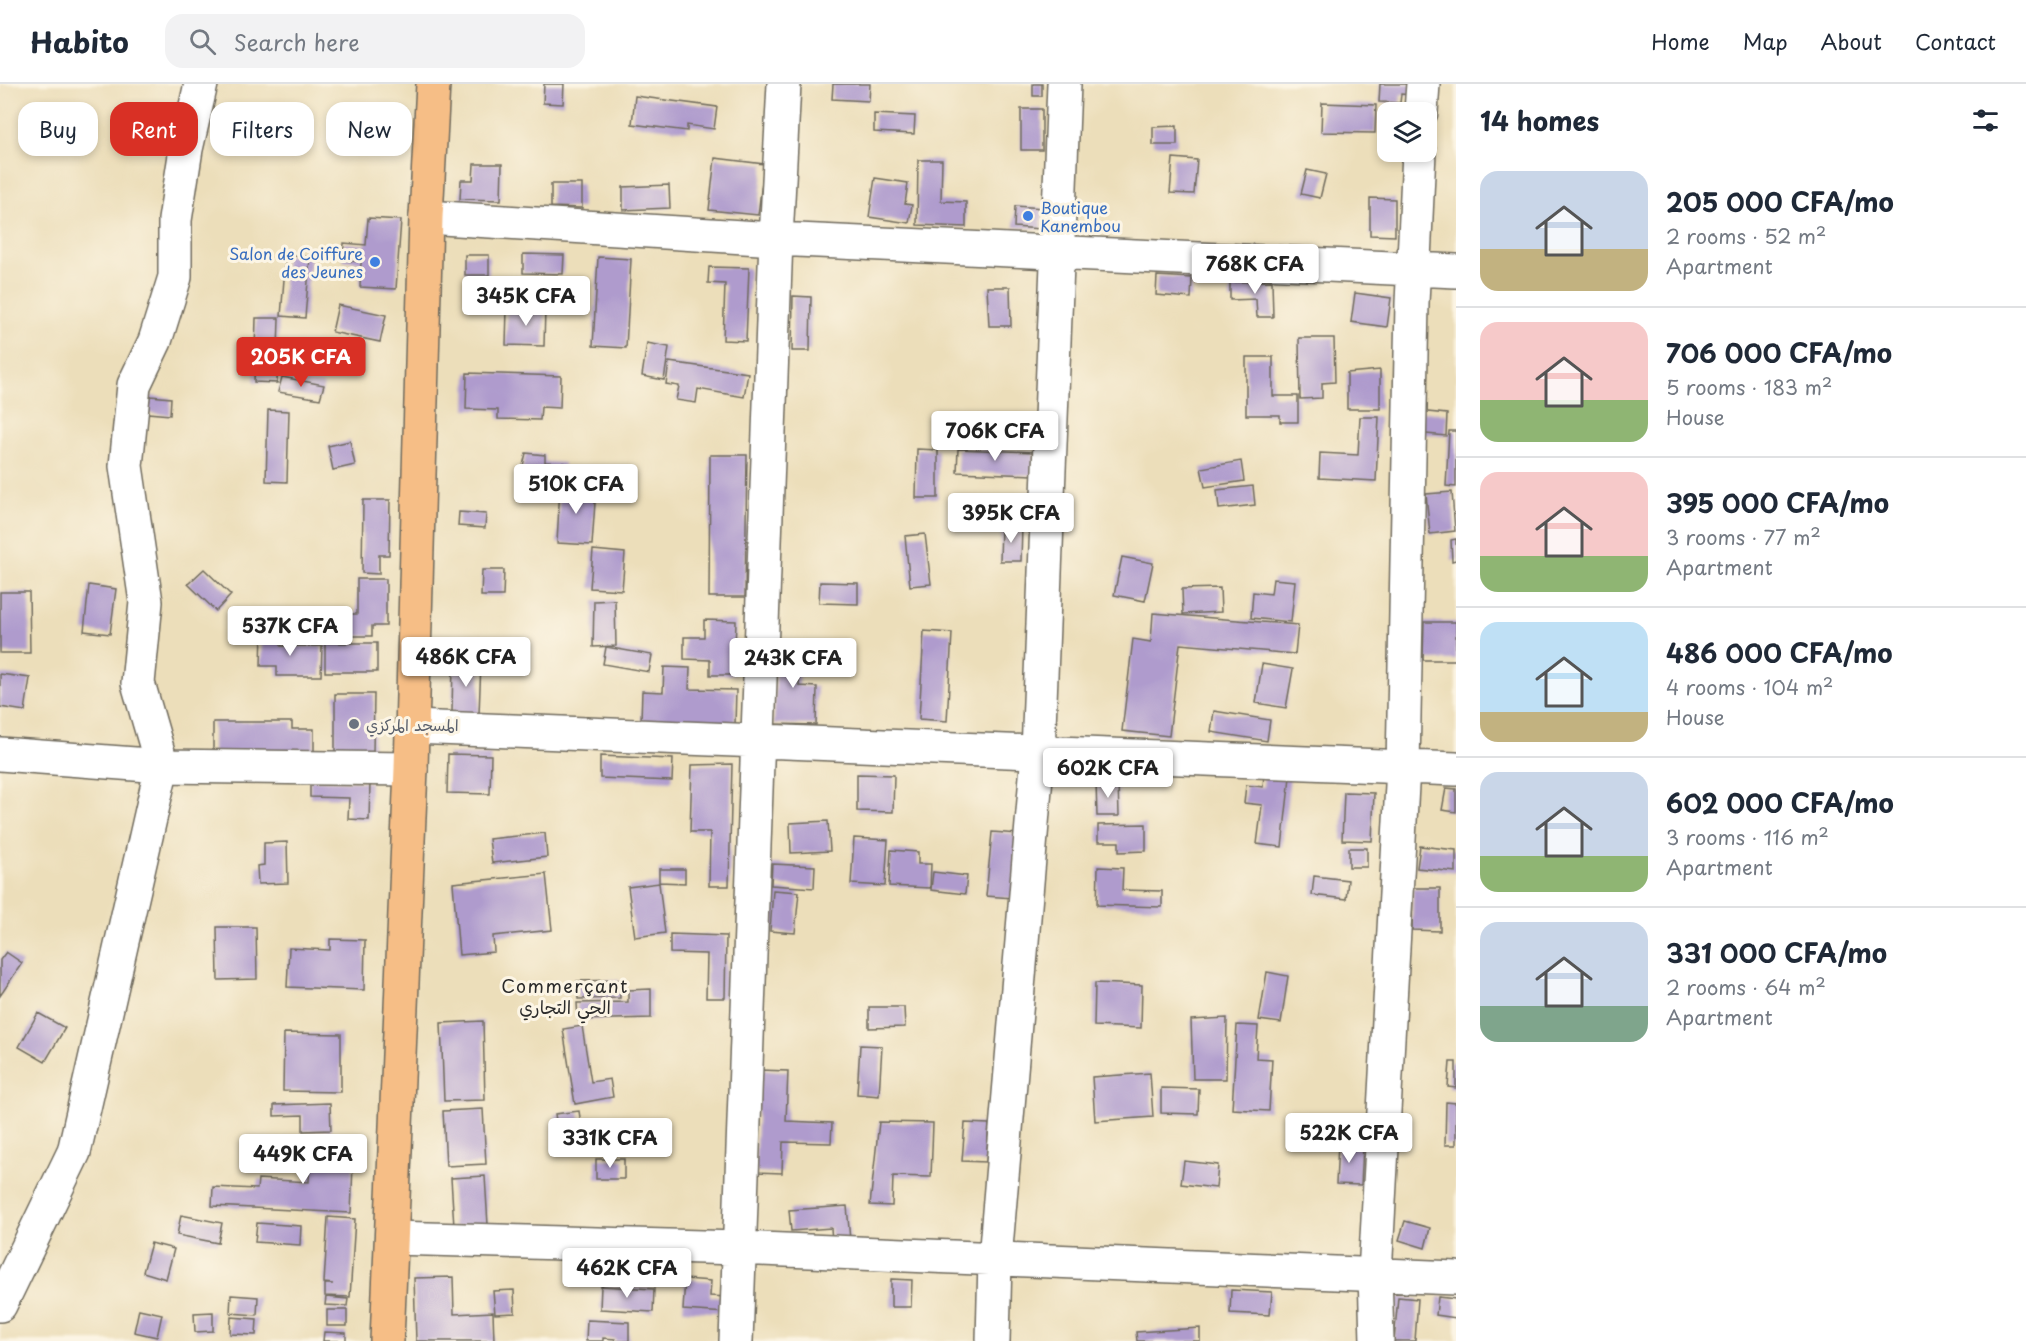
<!DOCTYPE html>
<html lang="en">
<head>
<meta charset="utf-8">
<style>
	body { margin:0; font-family:"Playpen Sans","Playpen Sans Arabic",sans-serif; background:#f2f2f3; color:#1f2937; height:100vh; display:flex; flex-direction:column; font-size:22px; white-space:nowrap }
	* { box-sizing:border-box; margin:0 }
	p { font-size:20px; color:#747a83 }
	.icon { flex:none; width:33px; height:33px; fill:none; stroke:currentColor; stroke-width:2; stroke-linecap:round; stroke-linejoin:round }
	.map { position:relative; flex:1; overflow:hidden }
	.drawer { display:flex; flex-direction:column; background:#fff; width:570px }
	.drawer>* { flex:none }
	.banner { position:absolute; left:18px; top:18px; width:570px; height:54px; display:flex; gap:12px }
	.controls { position:absolute; left:1377px; top:18px; display:grid; gap:12px }
	.controls a { display:grid; place-items:center; width:60px; height:60px; border-radius:12px; background:#fff; box-shadow:0 3px 9px #0003; font-size:30px }
	.price { position:absolute; translate:-50% -51px; padding:0 14px; border-radius:6px; background:#fff; color:#222; font-size:20px; line-height:39px; filter:drop-shadow(0 2px 3px #0008) }
	.price::after { content:''; position:absolute; left:50%; top:36px; width:18px; height:14px; margin-left:-9px; background:inherit; clip-path:polygon(0 0,100% 0,50% 100%) }
	.price.selected { background:#d93025; color:#fff }
	ul { padding:0; list-style:none }
	li { display:flex; align-items:center; gap:18px; height:150px; padding:0 24px }
	li+li { border-top:2px solid #e0e1e3 }
	li span { display:grid; place-items:center; flex:none; width:168px; height:120px; border-radius:18px; color:#555 }
	li>.icon { margin-inline-start:auto }
	span .icon { width:72px; height:72px; fill:#fffc; stroke-width:1 }
	li b { font-size:26px }
	h2 { display:flex; justify-content:space-between; align-items:center; height:72px; padding:0 24px; font-size:26px }
	.pill { padding:0 21px; border-radius:18px; background:#fff; box-shadow:0 3px 9px #0003; font-size:21px; line-height:54px }
	.pill.selected { background:#d93025; color:#fff }
	header { display:flex; align-items:center; gap:36px; box-sizing:border-box; height:84px; padding:0 30px; background:#fff; border-bottom:2px solid #e0e1e3 }
	header strong { font-size:28px }
	nav { display:flex; gap:33px; margin-inline-start:auto; font-size:21px }
	.search { width:420px; height:54px; background:#f2f2f3; display:flex; align-items:center; gap:15px; box-sizing:border-box; padding:0 21px; border-radius:18px; color:#747a83; font-size:22px }
	main { display:flex; flex:1; min-height:0 }
	.map>svg:first-child { display:block }
</style>
</head>
<body>
<header>
<strong>Habito</strong>
<div class="search"><svg class="icon" aria-label="search" viewBox="0 0 24 24"><circle cx="10" cy="10" r="6"/><path d="M15 15l6 6"/></svg>Search here</div>
<nav><a>Home</a><a>Map</a><a>About</a><a>Contact</a></nav>
</header>
<main>
<div class="map">
<svg width="1456" height="1257" viewBox="0 0 1456 1257">
	<rect width="100%" height="100%" fill="#fcf5e5"/>
	<filter id="ink" filterUnits="userSpaceOnUse"><feTurbulence type="fractalNoise" baseFrequency=".0167" numOctaves="2"/><feDisplacementMap in="SourceGraphic" scale="12" xChannelSelector="R" yChannelSelector="G"/><feConvolveMatrix kernelMatrix="1 2 1 2 8 2 1 2 1" color-interpolation-filters="sRGB"/></filter>
	<filter id="wash" filterUnits="userSpaceOnUse"><feTurbulence type="fractalNoise" baseFrequency=".008" numOctaves="4" result="noise"/><feDisplacementMap in="SourceGraphic" scale="24" xChannelSelector="R" yChannelSelector="G"/><feGaussianBlur stdDeviation="1.35" result="paint"/><feColorMatrix in="noise" values="0 0 0 0 0 0 0 0 0 0 0 0 0 0 0 0 0 1.4 0 .05"/><feComposite in="paint" operator="in"/></filter>
	<g filter="url(#wash)">
		<rect width="100%" height="100%" fill="#ecdeba"/>
		<g id="blocks">
			<!-- building -->
			<path fill="#af9bcd" d="M544 0H564L563 20 543 19Z
				M833 0H870L869 17 832 15Z
				M1033 0H1042V12H1033Z
				M1380 0H1412V11L1401 10 1400 19 1379 18Z
				M635 12 717 23 714 45 687 41V47L632 40Z
				M1322 19 1376 21 1375 49 1321 48Z
				M1021 25H1042V66H1021Z
				M874 30 915 32 914 50 874 48Z
				M1177 42V61H1153V43Z
				M715 74 764 80 758 131 709 126Z
				M1173 74 1197 76 1194 110 1170 109Z
				M918 76H942L941 117 966 118V143L917 141Z
				M474 80H502L501 116 460 115 461 96H473Z
				M1307 86 1326 90 1320 114 1301 110Z
				M875 94 908 99 905 120 912 121 909 139 869 133Z
				M551 100H582V124L551 123Z
				M669 101 670 124 623 126V103Z
				M1370 114 1395 115V152L1370 151Z
				M1015 122 1043 124 1041 145 1014 143Z
				M368 134 401 136 396 205 360 203 361 178 343 176 344 159 366 161Z
				M523 170 564 171 563 190 523 189Z
				M286 171 310 173 305 234 281 232Z
				M465 171H489V191H465Z
				M598 173 631 175 626 264 593 262Z
				M709 183 749 184 746 257 723 256 725 200 708 199Z
				M1157 192 1192 194 1191 214 1156 211Z
				M1272 197 1273 233H1257L1256 215 1230 216V198Z
				M987 203H1010L1011 242H989Z
				M1355 209 1391 214 1387 243 1351 238Z
				M793 212 811 213 810 267H792Z
				M338 221 386 231 380 258 332 248Z
				M507 224H545L544 262 506 261Z
				M256 234H279L277 299 254 298Z
				M1299 254H1334L1335 298 1322 299V314L1300 315Z
				M347 256 364 262 360 273 343 267Z
				M647 259 669 263 664 296 642 292Z
				M1246 273H1273V312H1298V338H1280V331H1246Z
				M669 278 748 289 744 313 698 305 696 319 676 316 679 302 666 300Z
				M1380 286V325H1347V289Z
				M467 289 561 292 560 324 541 323 540 336 498 335V326L466 325Z
				M282 293 324 301 320 315 278 308Z
				M150 312 171 314 170 331 148 329Z
				M268 326 289 327 287 398 266 397Z
				M1418 327 1447 330 1446 352 1417 349Z
				M1360 333H1379L1376 397 1319 394 1320 369 1358 371Z
				M1449 347H1456V403L1446 402Z
				M350 357 355 381 333 386 328 362Z
				M917 365 938 366V414H916Z
				M958 365 1034 368 1033 391 957 388Z
				M526 369 545 371V378L564 379 563 396 520 394Z
				M710 371H747L745 513H709Z
				M1241 377 1244 397 1205 403 1201 384Z
				M560 402 596 404 592 461 557 459Z
				M1253 402 1255 421 1219 425 1217 406Z
				M1452 408 1455 447 1430 450 1426 410Z
				M363 416H390L389 471H379V490L362 489Z
				M459 428 486 430 485 444 458 442Z
				M1001 442H1022L1021 477H1000Z
				M925 450 931 500 910 502 905 452Z
				M1456 455V476L1452 477 1451 456Z
				M593 466 625 469 622 506 590 504Z
				M1122 473 1153 479 1145 517 1114 511Z
				M204 485 231 511 216 527 188 500Z
				M482 486H504L503 512H481Z
				M357 495H386V542H372V552H348V530H357Z
				M1273 495 1295 497 1291 538 1251 534 1253 508 1271 510Z
				M820 498 858 499V520L819 519Z
				M89 501 116 505 110 550 84 547Z
				M1220 504 1221 528 1183 530 1182 505Z
				M0 508H29L30 569H0Z
				M615 516 616 562 593 563 594 517Z
				M1153 529 1298 541 1295 570 1180 560 1169 652 1122 647 1133 555 1151 558Z
				M704 536 736 537 734 591H710V576L684 575V553H704Z
				M1424 538H1456V576H1423Z
				M262 547 282 548 281 562H322L321 592H277V582H261Z
				M924 547 952 549 947 637 919 635Z
				M325 559H377V588H325Z
				M777 559H801L799 602 817 603 816 641 774 640Z
				M606 563 652 571 649 588 603 580Z
				M453 578 481 579 479 630 452 629Z
				M1262 580 1293 585 1286 624 1256 619Z
				M664 583 690 584 689 605 736 606 735 641 641 637 642 607 663 608Z
				M0 590 30 594 25 627 0 623Z
				M335 610H374L373 670H335Z
				M1214 627 1270 636 1267 657 1211 648Z
				M213 638H292V645H314V672H213Z
				M448 670 491 671 490 710 447 709Z
				M600 672 673 675 672 697 600 694Z
				M732 680 729 802H709L710 748H690L692 681Z
				M857 690 894 691 893 728 857 727Z
				M1264 690 1290 693 1282 763 1257 760 1262 721 1244 719 1246 701 1263 703Z
				M310 696 370 698 369 736 348 735 349 714 310 713Z
				M1096 698H1118L1119 732H1097Z
				M1446 704 1456 705V728L1442 726Z
				M1344 708 1374 709 1372 757 1342 756Z
				M828 737 830 767 791 769 790 739Z
				M1146 740V767L1119 768V758H1098V741Z
				M992 748 1019 750 1013 814 986 812Z
				M545 749 547 773 492 779 489 755Z
				M854 754 888 756 885 802 851 800Z
				M287 758 288 799 258 800 257 782 264 781V759Z
				M1420 762 1456 766V788L1417 784Z
				M1349 764H1367V783H1349Z
				M891 766 918 768V780H931L930 804 889 802Z
				M772 780 815 782 814 804 771 801Z
				M1098 783 1123 784 1122 806 1162 807V823L1097 821Z
				M659 785H685V799L659 798Z
				M933 788 967 792 965 810 931 806Z
				M546 790 552 846 493 852 494 868 459 871 453 799Z
				M1314 792 1348 796 1346 815 1312 811Z
				M659 799 665 849 635 853 628 803Z
				M1413 804H1440V847L1412 846Z
				M773 806 799 808 795 849 770 847Z
				M217 843H256L257 895 218 896Z
				M670 850 726 852 725 914H706L707 870 670 869Z
				M330 855 365 856 364 906 287 903 289 864 330 866Z
				M6 868 22 879 0 912V876Z
				M1267 888 1288 892 1281 939 1259 936Z
				M619 896 620 914 578 915 577 897Z
				M1095 899 1142 901 1141 944 1094 942Z
				M651 905V934L578 936 577 919 628 918V906Z
				M869 923H904L905 943 869 944Z
				M38 929 65 944 45 978 19 963Z
				M1227 934 1226 995H1193L1191 936Z
				M483 937 485 1016 444 1017 441 939Z
				M1237 941 1258 942 1256 974 1272 975 1269 1027 1232 1025Z
				M582 942 591 998 610 995 613 1013 575 1020 563 945Z
				M284 949 341 950V1008L283 1007Z
				M860 961 882 962 879 1012 857 1010Z
				M1450 978H1456V1004L1448 1003Z
				M759 986 788 987 786 1037 832 1039 831 1059 783 1058 782 1089 755 1088Z
				M1150 989 1153 1033 1095 1037 1092 993Z
				M1161 1004 1199 1005 1198 1030 1161 1029Z
				M1446 1018 1456 1019V1061H1445Z
				M330 1019 331 1046 303 1047V1031L274 1032V1021Z
				M483 1025 486 1080 446 1082 443 1027Z
				M579 1027 583 1053 559 1057 555 1030Z
				M1340 1033 1363 1034 1362 1056 1340 1055Z
				M879 1038 933 1039 931 1093 893 1092 892 1122 870 1121Z
				M965 1039 989 1040 986 1078 962 1077Z
				M311 1055 354 1058 351 1129 212 1122 213 1103 257 1105 258 1095 309 1098Z
				M1338 1059 1363 1061 1361 1101 1336 1100Z
				M596 1075H624V1095H596Z
				M1184 1077 1218 1081 1216 1104 1181 1100Z
				M485 1092 488 1141 454 1143 451 1094Z
				M847 1122 850 1156 832 1157 831 1144 791 1147 789 1126Z
				M181 1131 222 1139 218 1159 177 1151Z
				M328 1133 355 1135 350 1213 325 1212V1200H333L324 1199Z
				M1405 1137 1430 1144 1425 1164 1399 1156Z
				M257 1139 301 1142 300 1161 255 1158Z
				M151 1159 174 1165 166 1195 143 1188Z
				M453 1193 454 1230 493 1228 494 1257H416L414 1194Z
				M685 1195 711 1197 710 1212 727 1213 726 1229 683 1226Z
				M891 1195 912 1196 911 1223H891Z
				M601 1202 654 1205 653 1228 600 1225Z
				M514 1206 515 1229 495 1230 493 1207Z
				M1231 1206 1272 1208 1270 1231 1230 1229Z
				M231 1211 258 1213 257 1231 230 1229Z
				M326 1213 348 1215 347 1222 325 1221Z
				M1398 1213 1418 1215 1415 1257H1394Z
				M1438 1213 1456 1215V1234L1436 1231Z
				M139 1225 162 1230 157 1253 134 1248Z
				M327 1226H347V1242H327Z
				M213 1228V1247L195 1248 194 1229Z
				M231 1233 257 1235 256 1251 230 1250Z
				M587 1236 629 1238V1257H615V1255L603 1254V1257H586Z
				M1200 1244V1257H1137L1136 1248Z
				M324 1248 346 1249V1257H323Z"/>
		</g>
	</g>
	<g filter="url(#ink)">
		<use href="#blocks" fill-opacity="0" stroke="#6f6a5d" stroke-width="1.5"/>
		<g fill="none" stroke-linecap="round" stroke-linejoin="round">
			<defs>
				<path id="street" d="M1421 28 1423 0
					M426 133 776 155 1456 187
					M413 643 1456 685
					M0 670 162 682 411 685
					M392 1154 738 1164 1456 1194
					M0 1221 74 1068 162 682 138 599 146 518 126 382 134 301 155 257 175 193V136L186 65 201 0
					M736 1257 776 155 784 0
					M993 1257 995 1175 1038 669 1064 0
					M1377 1257 1375 1190 1403 683 1412 219 1419 68"/>
				<path id="primary" d="M387 1257 411 685 426 133 433 0"/>
			</defs>
			<!-- street casing -->
			<use href="#street" stroke="#6f6a5d" stroke-width="36"/>
			<!-- primary casing -->
			<use href="#primary" stroke="#6f6a5d" stroke-width="36"/>
			<!-- street -->
			<use href="#street" stroke="#fff" stroke-width="33"/>
			<!-- primary -->
			<use href="#primary" stroke="#f6be86" stroke-width="33"/>
		</g>
	</g>
	<!-- markers -->
	<g fill="#3f7fe0" stroke="#fcf5e5" stroke-width="2">
		<circle cx="1028" cy="132" r="6"/>
		<circle cx="375" cy="178" r="6"/>
	</g>
	<circle fill="#6b7280" stroke="#fcf5e5" stroke-width="2" cx="354" cy="640" r="6"/>
	<g text-anchor="middle" dominant-baseline="central" stroke-width="6" stroke-linejoin="round" paint-order="stroke">
		<!-- shop labels -->
		<g font-size="16" fill="#366cbe" stroke="#fcf5e5" text-anchor="start">
			<text x="1040" y="123">Boutique<tspan x="1040" dy="18">Kanembou</tspan></text>
			<text x="363" y="169" text-anchor="end">Salon de Coiffure<tspan x="363" dy="18">des Jeunes</tspan></text>
		</g>
		<!-- worship labels -->
		<g font-size="16" fill="#5b616d" stroke="#fcf5e5" text-anchor="start">
			<text x="366" y="640">المسجد المركزي</text>
		</g>
		<!-- neighbourhood labels -->
		<g font-size="18" letter-spacing="1.5" fill="#2b2b2b" stroke="#fcf5e5">
			<text x="565" y="901">Commerçant<tspan x="565" dy="21">الحي التجاري</tspan></text>
		</g>
	</g>
</svg>
<div class="controls">
<a><svg class="icon" aria-label="layers" viewBox="0 0 24 24"><path d="M12 4l9 5-9 5-9-5zM3 14l9 5 9-5"/></svg></a>
</div>
<b class="price" style="left:1255px;top:211px">768K CFA</b>
<b class="price" style="left:526px;top:243px">345K CFA</b>
<b class="price selected" style="left:301px;top:304px">205K CFA</b>
<b class="price" style="left:995px;top:378px">706K CFA</b>
<b class="price" style="left:576px;top:431px">510K CFA</b>
<b class="price" style="left:1011px;top:460px">395K CFA</b>
<b class="price" style="left:290px;top:573px">537K CFA</b>
<b class="price" style="left:466px;top:604px">486K CFA</b>
<b class="price" style="left:793px;top:605px">243K CFA</b>
<b class="price" style="left:1108px;top:715px">602K CFA</b>
<b class="price" style="left:1349px;top:1080px">522K CFA</b>
<b class="price" style="left:610px;top:1085px">331K CFA</b>
<b class="price" style="left:303px;top:1101px">449K CFA</b>
<b class="price" style="left:627px;top:1215px">462K CFA</b>
<div class="banner">
<a class="pill">Buy</a>
<a class="pill selected">Rent</a>
<a class="pill">Filters</a>
<a class="pill">New</a>
</div>
</div>
<section class="drawer">
<h2>14 homes<svg class="icon" aria-label="filters" viewBox="0 0 24 24"><path d="M4 7h16M4 17h16"/><circle cx="9" cy="7" r="2"/><circle cx="15" cy="17" r="2"/></svg></h2>
<ul>
<li><span style="background:linear-gradient(#c9d6e8 65%,#c2b280 0)"><svg class="icon" aria-label="home" viewBox="0 0 24 24"><path d="M3 11l9-7 9 7M6 9v11h12V9"/></svg></span><div><b>205 000 CFA/mo</b><p>2 rooms · 52 m²</p><p>Apartment</p></div></li>
<li><span style="background:linear-gradient(#f6c9c9 65%,#8fb573 0)"><svg class="icon" aria-label="home" viewBox="0 0 24 24"><path d="M3 11l9-7 9 7M6 9v11h12V9"/></svg></span><div><b>706 000 CFA/mo</b><p>5 rooms · 183 m²</p><p>House</p></div></li>
<li><span style="background:linear-gradient(#f6c9c9 70%,#8fb573 0)"><svg class="icon" aria-label="home" viewBox="0 0 24 24"><path d="M3 11l9-7 9 7M6 9v11h12V9"/></svg></span><div><b>395 000 CFA/mo</b><p>3 rooms · 77 m²</p><p>Apartment</p></div></li>
<li><span style="background:linear-gradient(#bfe0f5 75%,#c2b280 0)"><svg class="icon" aria-label="home" viewBox="0 0 24 24"><path d="M3 11l9-7 9 7M6 9v11h12V9"/></svg></span><div><b>486 000 CFA/mo</b><p>4 rooms · 104 m²</p><p>House</p></div></li>
<li><span style="background:linear-gradient(#c9d6e8 70%,#8fb573 0)"><svg class="icon" aria-label="home" viewBox="0 0 24 24"><path d="M3 11l9-7 9 7M6 9v11h12V9"/></svg></span><div><b>602 000 CFA/mo</b><p>3 rooms · 116 m²</p><p>Apartment</p></div></li>
<li><span style="background:linear-gradient(#c9d6e8 70%,#7fa58c 0)"><svg class="icon" aria-label="home" viewBox="0 0 24 24"><path d="M3 11l9-7 9 7M6 9v11h12V9"/></svg></span><div><b>331 000 CFA/mo</b><p>2 rooms · 64 m²</p><p>Apartment</p></div></li>
</ul>
</section>
</main>
</body>
</html>
